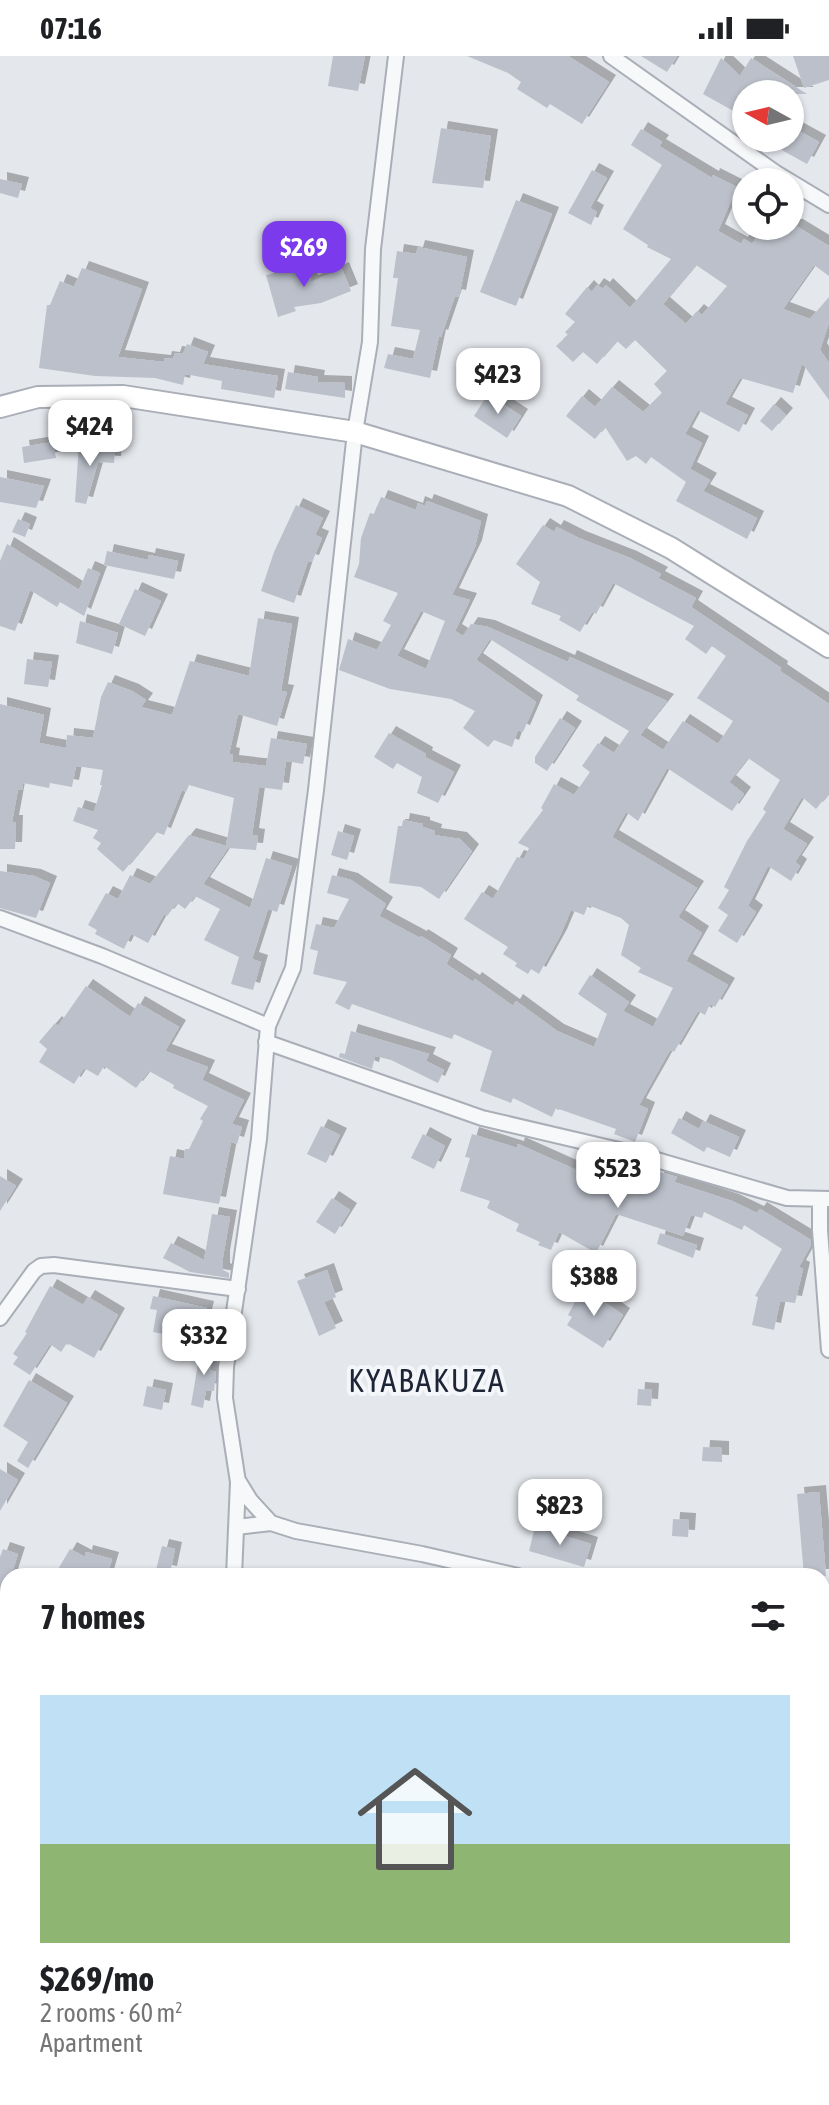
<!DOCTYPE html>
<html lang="en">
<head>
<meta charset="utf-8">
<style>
	body { margin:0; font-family:"Asap Condensed",sans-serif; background:#f6f6f6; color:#202124; height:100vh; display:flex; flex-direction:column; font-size:30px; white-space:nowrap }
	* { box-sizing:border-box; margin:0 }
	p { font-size:26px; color:#757577 }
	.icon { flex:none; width:44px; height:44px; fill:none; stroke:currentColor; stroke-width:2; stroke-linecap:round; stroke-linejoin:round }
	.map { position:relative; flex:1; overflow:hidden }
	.details { position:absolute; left:0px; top:1512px; width:830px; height:538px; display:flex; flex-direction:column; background:#fff; border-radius:24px 24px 0 0; box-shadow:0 2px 6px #0004 }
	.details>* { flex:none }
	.needle { width:52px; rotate:278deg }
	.tools { position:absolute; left:732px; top:24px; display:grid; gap:16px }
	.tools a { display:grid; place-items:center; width:72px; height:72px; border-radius:50%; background:#fff; box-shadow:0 2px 6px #0004; font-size:40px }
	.price { position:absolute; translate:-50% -68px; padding:0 18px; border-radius:16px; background:#fff; color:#222; font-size:26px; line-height:52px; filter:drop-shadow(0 2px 4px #0008) }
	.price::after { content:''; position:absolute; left:50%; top:48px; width:24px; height:18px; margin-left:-12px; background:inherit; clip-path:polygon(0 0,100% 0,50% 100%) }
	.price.active { background:#7c3aed; color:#fff }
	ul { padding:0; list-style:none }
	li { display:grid; align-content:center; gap:16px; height:424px; padding:0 40px }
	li+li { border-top:2px solid #e0e0e0 }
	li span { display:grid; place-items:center; height:248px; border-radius:0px; color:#555 }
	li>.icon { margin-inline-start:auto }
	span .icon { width:144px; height:144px; fill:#fffc; stroke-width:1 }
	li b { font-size:34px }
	h2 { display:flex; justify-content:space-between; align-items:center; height:96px; padding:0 40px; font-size:34px }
	.status { display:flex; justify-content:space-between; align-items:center; height:56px; padding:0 40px; background:#fff; direction:ltr }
	.status svg { height:22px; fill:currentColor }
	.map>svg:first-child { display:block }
</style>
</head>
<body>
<div class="status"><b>07:16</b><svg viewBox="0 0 49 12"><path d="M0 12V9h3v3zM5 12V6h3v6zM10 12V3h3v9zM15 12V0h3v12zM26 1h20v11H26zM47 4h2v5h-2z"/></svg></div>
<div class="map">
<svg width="829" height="2049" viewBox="0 0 829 2049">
	<defs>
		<filter id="shadow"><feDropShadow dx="7" dy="-7" stdDeviation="0" flood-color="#0004"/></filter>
	</defs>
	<rect width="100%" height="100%" fill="#e4e7ec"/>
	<!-- building -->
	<path fill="#bbc0ca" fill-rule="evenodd" filter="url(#shadow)" d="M333 0H365L358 35 328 30Z
		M467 0H568L609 26 582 68 550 48 547 52 517 33 521 26 508 17Z
		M641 0H677L667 16Z
		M793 0H829V24L804 32Z
		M721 2 740 20 751 2 807 38H746V62L703 38Z
		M790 70 819 86 807 108 760 82H790Z
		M441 72 491 80 483 132 432 127Z
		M641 73 662 86 659 90 712 122 713 119 737 131 718 175 741 188 744 183 752 188 764 170H796L829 190V220L814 209 783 253 810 263 829 241V267L820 294 829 307V344L802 307 793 337 740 322 725 348 748 359 739 376 698 354 685 378 702 387 690 413 710 424 703 435 757 462 747 483 676 445 686 426 651 401 646 408 636 400 627 405 605 371 595 383 566 360 582 340 595 351 612 331 643 356 662 337 654 328 667 315 635 284 626 293 617 285 597 308 583 296 573 306 556 290 568 279 565 276 575 266 565 258 587 231 592 236 597 229 603 233 606 229 630 252 671 203 647 191 648 189 623 173 662 109 631 89ZM696 209 727 230 702 259 697 255 686 268 663 248Z
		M592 114 607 122 590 152 597 156 591 169 568 157Z
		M0 123 22 128 18 142 0 137Z
		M516 144 552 158 516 250 480 236Z
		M418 191 467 201 459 241 455 240 441 281 439 280 430 322 384 312 388 298 413 303 420 274 391 270 398 222H393L397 195 416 198Z
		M308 209 311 226 342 213 351 235 321 247 294 251 296 255 278 261 266 219Z
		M82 212 142 233 118 301 164 306 165 302 173 303 175 297 183 298 187 288 208 296 203 308 278 320 274 342 221 333 222 325 185 318 183 329 155 322 95 320 39 312 47 249H50L60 225 74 231Z
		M288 316 318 321 317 326 345 327V342L285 333Z
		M488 338 521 360 507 382 474 360Z
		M774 348 786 359 772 375 760 365Z
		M53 386 56 402 24 407 22 391Z
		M79 388 115 391 114 407 98 406 86 448 75 446Z
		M0 421 44 430 36 452 0 446Z
		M381 441 416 454 418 447 425 450 427 445 481 465 475 491 452 539 470 544 455 575 463 580 471 568 488 571 568 606 570 601 667 645 640 679 663 694 683 665 718 688 733 665 697 642 726 600 712 590 706 598 685 583 694 570 613 527 596 558 592 556 580 576 559 564 561 560 531 548 540 526 516 508 543 469 554 476 557 471 579 482 630 502 661 518 658 522 696 542 691 551 781 612 780 615 829 648V737L816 753 802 741 783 773 807 788 795 806 800 810 791 825 768 810 748 850 756 856 737 887 718 875 728 859 718 852 729 834 724 831 747 785 766 756 763 753 780 724 748 702 729 726 744 738 732 755 667 712 638 765 626 756 612 781 697 832 678 861 702 877 686 905 728 929 715 951 710 948 705 959 698 955 674 996 670 994 639 1049 648 1053 635 1086 614 1078 616 1073 556 1052 552 1061 513 1042 511 1047 480 1035 492 995 454 978 452 983 352 948 349 954 335 947 347 926 313 918 318 895 310 893 316 868 334 872 349 843 327 837 332 819 351 824 386 848 379 860 420 882 421 880 451 899 446 908 473 926 475 923 513 950 516 945 557 975 594 991 607 958 578 938 590 919 629 946 623 955 653 971 673 932 638 916 641 912 621 899 629 869 621 862 588 849 584 859 571 854 560 880 539 918 531 913 528 918 515 910 517 907 503 898 508 891 464 863 482 836 493 843 517 801 524 803 529 792 518 787 543 754 541 752 554 728 574 739 590 716 582 710 598 687 614 697 629 675 576 644 579 640 490 583 476 604 536 646 523 676 518 674 512 691 494 684 488 691 463 672 475 655 451 643 390 633 339 614 348 583 377 594 391 569 383 565 398 537 354 521 359 508 361 482 370 457 374 458ZM421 555 445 565 426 613 397 600Z
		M296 449 323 462 315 479 322 482 312 506 308 505 294 547 261 535 274 496Z
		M18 463 30 468 25 481 12 476Z
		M7 488 79 534 88 512 100 517 84 560 60 546 57 551 30 534 15 575 0 570V505Z
		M107 495 148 504 149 499 178 505 174 523 104 509Z
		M135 533 161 545 145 580 119 568Z
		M258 562 292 568 281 635 287 636 277 670 238 658 229 698 233 699 232 706 266 710 271 682 307 688 303 708 286 705 282 734 259 731 252 779 258 780 256 794 228 792 203 828 250 852 266 802 292 810 277 856 268 853 252 903 261 906 253 934 231 928 239 901 204 884 220 853 195 840 185 853 177 847 167 860 164 858 148 887 131 878 124 893 95 878 97 874 88 869 106 837 118 843 130 819 150 828 189 779 226 790 234 742 189 729 186 736 182 734 164 779 156 776 123 816 97 793 101 787 93 782 98 774 73 765 78 751 94 756 102 729H100L103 714 76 710 72 731 50 727 49 732 23 727 22 734 18 733 12 766H16L15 793H0V648L44 659 39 687 66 692 67 679 93 682 101 641 108 626 132 635 146 644 141 651 172 659 190 605 249 620Z
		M80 565 118 577 112 598 76 587Z
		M27 603 52 606 48 631 24 628Z
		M560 662 575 672 547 715 535 707V701Z
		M389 677 426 698 425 701 454 716 438 747 417 737 422 721 397 707 393 713 374 701Z
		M403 764 423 768V771L435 775 434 779 460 783 472 795 439 843 421 831 389 827 398 770H402Z
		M338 775 354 780 347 804 331 799Z
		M0 815 34 820 50 827 36 862 0 852Z
		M86 930 130 961 138 947 179 971 165 995 208 1011 202 1024 244 1044 232 1068 242 1071 237 1088 231 1086 219 1148 163 1138 170 1100 184 1103 185 1093H189L203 1065 200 1063 208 1050 173 1032 174 1029 149 1015 136 1032 104 1010 98 1020 84 1012 74 1028 39 1006 47 993 39 986 55 967 58 970Z
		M351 975 429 998 426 1005 444 1014 438 1027 391 1004 375 1000 372 1013 339 1001 340 997 345 998Z
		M679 1062 699 1073 703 1065 739 1081 730 1101 707 1091 704 1096 671 1077Z
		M321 1070 340 1079 326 1107 307 1098Z
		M423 1078 445 1090 434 1113 411 1102Z
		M472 1078 517 1092 518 1088 590 1120 595 1108 653 1135 660 1116 677 1121 674 1126 732 1145 757 1157 760 1153 811 1184V1189L799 1211 803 1213 795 1247 780 1245 774 1274 752 1269 758 1241 755 1240 782 1193 744 1169 742 1174 704 1156 702 1162 691 1159 683 1180 616 1158 596 1197 559 1176 551 1194 538 1189 540 1186 516 1175 519 1168 487 1152 490 1145 460 1135 470 1102 465 1101Z
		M0 1120 16 1130 0 1155Z
		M332 1142 350 1154 335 1178 316 1166Z
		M212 1158 230 1161 223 1201V1214L229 1217V1222L190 1216 163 1202 171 1187 204 1204Z
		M660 1177 697 1189 693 1202 657 1188Z
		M327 1214 336 1241 324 1246 336 1272 319 1280 297 1225Z
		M50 1230 83 1249 88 1241 118 1259 94 1302 67 1287 61 1296 50 1288 30 1319 13 1308 18 1301 13 1298 27 1277 25 1276Z
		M583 1231 623 1259 603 1292 567 1269 572 1261 568 1259Z
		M153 1240 207 1252 199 1284 153 1276 157 1254 150 1253Z
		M201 1290 214 1293 210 1314 216 1316 214 1335 206 1334 203 1352 191 1349Z
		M29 1324 67 1347 28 1412 17 1405 28 1386 3 1370Z
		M147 1330 166 1334 162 1354 143 1350Z
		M638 1333 652 1334 651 1350 637 1349Z
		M703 1391 722 1392V1406L702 1405Z
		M0 1413 18 1424 0 1455Z
		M819 1436 826 1520H804L797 1438Z
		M673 1463 689 1464 688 1481 672 1480Z
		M535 1471 591 1488 584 1511 529 1495Z
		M162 1490 175 1493 170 1517 156 1514Z
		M3 1493 18 1498 11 1520H8L3 1545 0 1544V1501Z
		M70 1493 85 1501 86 1496 112 1503 107 1520 73 1517 72 1520H54Z"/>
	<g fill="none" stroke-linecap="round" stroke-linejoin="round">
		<defs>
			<path id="street" d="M611 0 776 117 829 149
				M0 862 102 900 268 970
				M266 986 482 1062 636 1098 787 1142 829 1143
				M820 1143V1174L829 1294
				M0 1262 34 1215 41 1210 54 1209 238 1233
				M239 1426 250 1444 271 1467
				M237 1471 271 1467 296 1475 422 1498 518 1520
				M234 1520 238 1426 225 1342 226 1311 259 1083 268 970 293 912 316 734 355 376 370 286 373 193 396 0
				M822 1584 829 1585
				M822 1988 829 1985
				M177 2049 180 2042
				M645 2049 667 2042"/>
			<path id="secondary" d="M0 351 38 341 123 340 355 376 568 440 671 492 829 591"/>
		</defs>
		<!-- street casing -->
		<use href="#street" stroke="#a9aeb7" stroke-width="18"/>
		<!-- secondary casing -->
		<use href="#secondary" stroke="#a9aeb7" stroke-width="24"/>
		<!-- street -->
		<use href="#street" stroke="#f7f8fa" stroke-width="14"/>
		<!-- secondary -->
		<use href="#secondary" stroke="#fff" stroke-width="20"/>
	</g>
	<g text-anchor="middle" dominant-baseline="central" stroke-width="8" stroke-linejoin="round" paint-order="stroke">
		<!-- quarter labels -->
		<g font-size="32" letter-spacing="2" fill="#1d2536" stroke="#f4f6f9">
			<text x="427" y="1324">KYABAKUZA</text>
		</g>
	</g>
</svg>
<div class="tools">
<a><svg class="needle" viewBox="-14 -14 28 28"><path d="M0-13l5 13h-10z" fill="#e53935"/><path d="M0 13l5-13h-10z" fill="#757577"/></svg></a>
<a><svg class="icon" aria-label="locate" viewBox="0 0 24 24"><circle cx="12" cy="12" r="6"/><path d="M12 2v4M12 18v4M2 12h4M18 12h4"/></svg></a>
</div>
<b class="price active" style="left:304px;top:233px">$269</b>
<b class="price" style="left:498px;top:360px">$423</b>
<b class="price" style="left:90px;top:412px">$424</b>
<b class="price" style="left:618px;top:1154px">$523</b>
<b class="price" style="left:594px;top:1262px">$388</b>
<b class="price" style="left:204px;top:1321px">$332</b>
<b class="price" style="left:560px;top:1491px">$823</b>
<section class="details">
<h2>7 homes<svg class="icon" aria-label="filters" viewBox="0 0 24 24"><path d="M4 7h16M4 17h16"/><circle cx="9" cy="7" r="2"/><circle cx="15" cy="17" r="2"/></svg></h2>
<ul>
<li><span style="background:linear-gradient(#bfe0f5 60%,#8fb573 0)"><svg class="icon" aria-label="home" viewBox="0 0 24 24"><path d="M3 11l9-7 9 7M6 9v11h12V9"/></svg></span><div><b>$269/mo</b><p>2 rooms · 60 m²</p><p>Apartment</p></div></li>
</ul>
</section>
</div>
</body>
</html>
